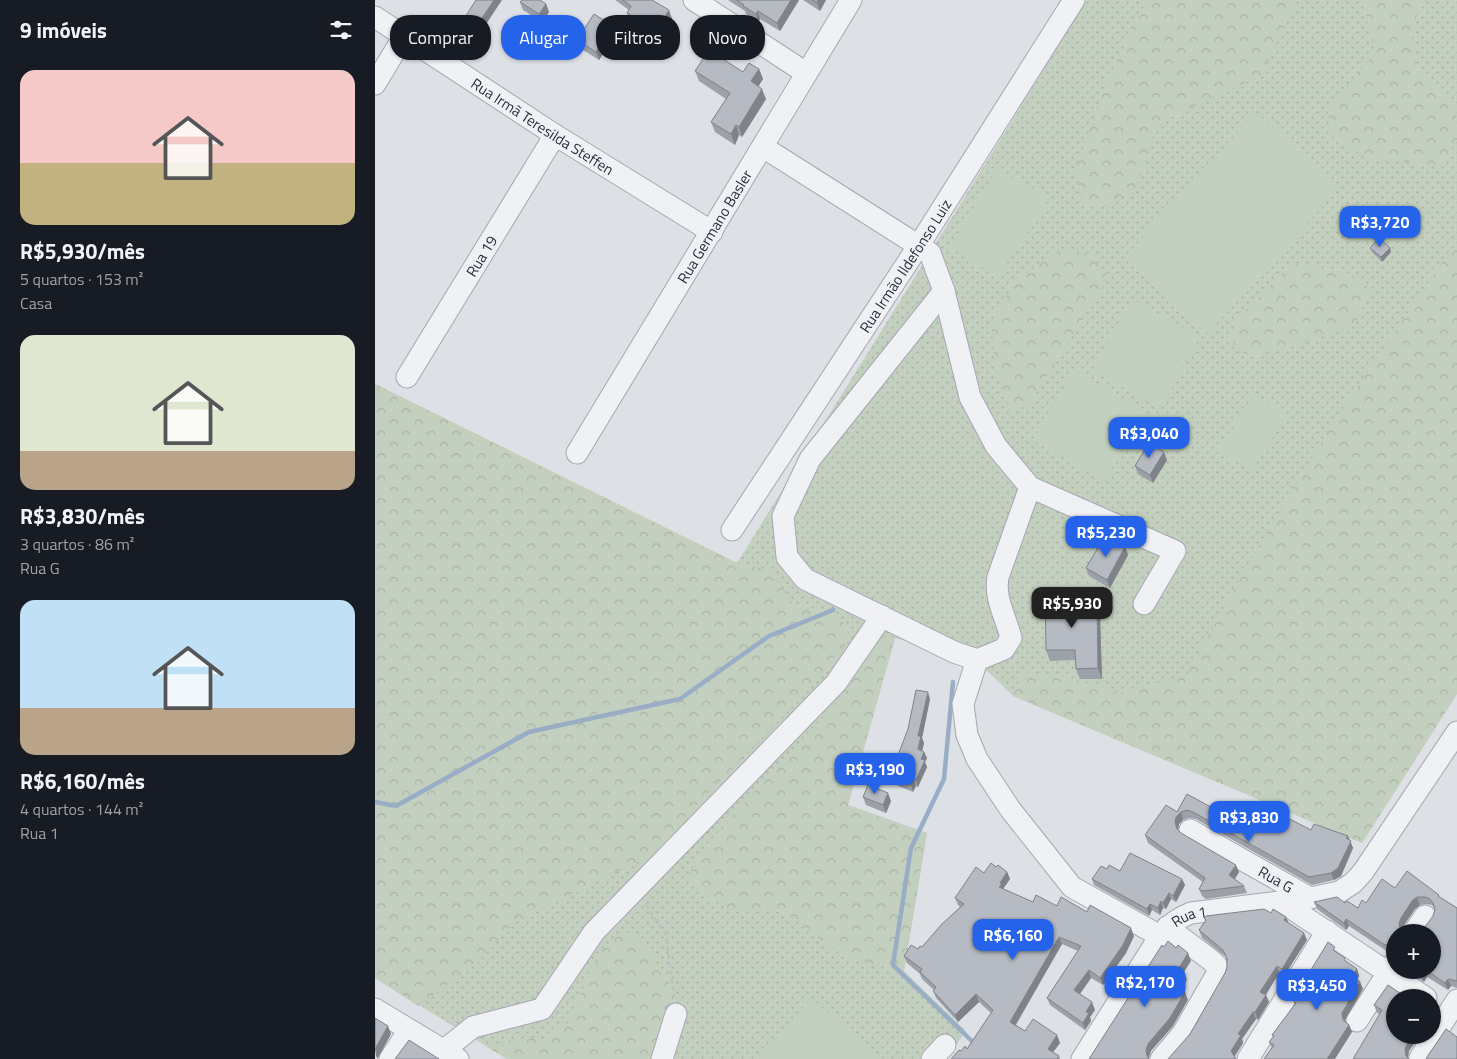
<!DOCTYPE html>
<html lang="pt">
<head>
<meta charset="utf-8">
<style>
	body { margin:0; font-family:"Titillium Web",sans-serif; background:#242831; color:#f1f3f6; height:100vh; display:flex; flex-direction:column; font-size:19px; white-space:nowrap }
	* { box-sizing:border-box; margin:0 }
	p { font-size:16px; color:#9ea1a6 }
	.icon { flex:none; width:28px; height:28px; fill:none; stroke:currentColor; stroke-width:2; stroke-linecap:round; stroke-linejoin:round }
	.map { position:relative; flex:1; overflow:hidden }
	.side { display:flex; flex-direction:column; background:#171b24; width:375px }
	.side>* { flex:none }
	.guide { position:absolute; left:15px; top:15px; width:475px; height:45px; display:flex; gap:10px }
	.buttons { position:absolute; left:1011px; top:924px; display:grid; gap:10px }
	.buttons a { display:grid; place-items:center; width:55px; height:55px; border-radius:50%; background:#171b24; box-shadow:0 1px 4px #0004; font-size:25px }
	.price { position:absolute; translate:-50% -42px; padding:0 11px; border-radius:10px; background:#2563eb; color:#fff; font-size:16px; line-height:32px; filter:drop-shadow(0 1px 2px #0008) }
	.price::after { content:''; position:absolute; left:50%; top:30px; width:15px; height:11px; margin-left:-8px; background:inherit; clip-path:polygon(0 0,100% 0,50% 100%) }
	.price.selected { background:#222; color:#fff }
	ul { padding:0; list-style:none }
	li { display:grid; align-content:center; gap:10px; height:265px; padding:0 20px }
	li span { display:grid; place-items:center; height:155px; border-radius:15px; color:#555 }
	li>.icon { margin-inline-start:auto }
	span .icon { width:90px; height:90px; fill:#fffc; stroke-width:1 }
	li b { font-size:21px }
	h2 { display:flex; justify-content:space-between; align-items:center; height:60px; padding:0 20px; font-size:21px }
	.tag { padding:0 18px; border-radius:20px; background:#171b24; box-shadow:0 1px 4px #0004; font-size:18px; line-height:45px }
	.tag.selected { background:#2563eb; color:#fff }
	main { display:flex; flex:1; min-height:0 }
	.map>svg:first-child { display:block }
</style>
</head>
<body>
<main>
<section class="side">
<h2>9 imóveis<svg class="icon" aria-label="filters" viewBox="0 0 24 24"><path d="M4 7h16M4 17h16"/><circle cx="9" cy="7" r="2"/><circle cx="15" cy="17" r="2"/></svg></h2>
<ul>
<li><span style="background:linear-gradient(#f6c9c9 60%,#c2b280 0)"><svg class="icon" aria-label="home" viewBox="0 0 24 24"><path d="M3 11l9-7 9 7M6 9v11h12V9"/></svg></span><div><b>R$5,930/mês</b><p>5 quartos · 153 m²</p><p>Casa</p></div></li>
<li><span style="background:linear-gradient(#dfe7d0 75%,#b9a48a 0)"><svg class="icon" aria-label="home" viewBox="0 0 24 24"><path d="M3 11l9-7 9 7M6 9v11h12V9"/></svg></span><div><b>R$3,830/mês</b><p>3 quartos · 86 m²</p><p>Rua G</p></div></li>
<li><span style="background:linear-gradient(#bfe0f5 70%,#b9a48a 0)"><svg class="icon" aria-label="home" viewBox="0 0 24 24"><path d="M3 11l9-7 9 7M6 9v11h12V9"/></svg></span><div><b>R$6,160/mês</b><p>4 quartos · 144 m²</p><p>Rua 1</p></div></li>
</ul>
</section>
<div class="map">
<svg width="1082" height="1059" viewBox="0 0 1082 1059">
	<defs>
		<pattern id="grass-dots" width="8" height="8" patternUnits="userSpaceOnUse" patternTransform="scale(1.25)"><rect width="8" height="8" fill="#c3d0bf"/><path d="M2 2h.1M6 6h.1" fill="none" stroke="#a8b3a5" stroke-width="1.8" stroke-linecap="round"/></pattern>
		<pattern id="forest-crowns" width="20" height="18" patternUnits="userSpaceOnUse" patternTransform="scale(1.25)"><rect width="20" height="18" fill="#c3d0bf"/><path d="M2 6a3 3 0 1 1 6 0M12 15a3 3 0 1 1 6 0" fill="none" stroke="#a8b3a5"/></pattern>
	</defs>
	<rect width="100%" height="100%" fill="#dde1e6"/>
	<!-- grass -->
	<path fill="url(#grass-dots)" d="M712 0H1082V694L987 843 638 696 601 660 520 638 473 805 552 833 529 971 591 1031 571 1059H132L0 978V384L362 563Z"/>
	<!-- forest -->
	<path fill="url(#forest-crowns)" d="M772 0H923L886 75 782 124 762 186 737 206 710 207 700 170 730 86Z
		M987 0H1046L1037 39 1042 70 1081 106 1082 140 1066 166 996 159 958 139 952 109 1000 53Z
		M1082 246V694L987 843 638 696 648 672 680 675 747 692 812 675 859 588 963 415 1077 248Z
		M687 249 717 255 731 274 729 285 653 406 635 410 621 370 616 322 641 280Z
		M922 264 967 272 996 288 979 326 879 357 862 350 855 335 864 317 912 269Z
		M0 384 362 563 395 570 417 602 466 617 475 639 432 692 269 859 141 921 101 964 43 1006 0 978Z
		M509 635 520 638 473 805 552 833 529 971 471 958 409 912 357 911 329 894 314 876 324 853 457 707Z
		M249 931 273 945 294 988 292 1021 277 1059H132L112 1047 138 1039H170L193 1023 224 951Z"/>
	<!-- pitch -->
	<path fill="#c3d0bf" d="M881 112 965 187 833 333 749 258Z
		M622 169 675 198 623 277 575 247Z
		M757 299 825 337 785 408 717 370Z
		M699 370 770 411 729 481 658 440Z
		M879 394 912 414 877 471 844 450Z
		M436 998 508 1059H384Z"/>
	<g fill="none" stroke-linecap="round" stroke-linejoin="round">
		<!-- stream -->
		<path stroke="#99aec6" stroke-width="4.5" d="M578 682 569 779 536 848 518 965 601 1045
			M0 802 21 806 154 732 305 699 394 636 458 610"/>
		<defs>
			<g id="minor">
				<path d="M319 0 431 73"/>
				<path id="s1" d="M0 17 180 135 337 232"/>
				<path d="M0 84 29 36"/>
				<path d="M388 147 555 253 569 291 595 397 621 446 655 487 800 551 769 604"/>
				<path d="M569 291 435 459 408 516 412 557 430 579 579 652 602 660 629 649 636 638C631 617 619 599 623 577L655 487"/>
				<path id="s2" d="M32 377 180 135"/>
				<path id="s3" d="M202 453 476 0"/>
				<path id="s4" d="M357 530 544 245 699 0"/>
				<path d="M602 660 588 704 592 735 602 759 635 809 697 887 785 936"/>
				<path id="s5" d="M815 830 935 898"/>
				<path d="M907 902 1051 998"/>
				<path d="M1039 932 1050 916"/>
				<path d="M0 1009 83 1059"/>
				<path d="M982 1021 1020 962"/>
				<path d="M68 1051 98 1027 167 1009 219 932 461 683 507 616"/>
				<path d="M1045 1058 1082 1000"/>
				<path d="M15 1059 34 1030"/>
				<path d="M287 1059 301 1014"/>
				<path d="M557 1059 570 1045"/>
				<path id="s6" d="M707 1059 785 936C794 924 803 918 816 913L935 898 964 892 978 883 988 872 1082 732"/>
				<path d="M786 1059 808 1033 842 974V966L837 961 792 927"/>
				<path d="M873 1059 952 931"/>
			</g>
		</defs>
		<!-- minor casing -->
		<use href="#minor" stroke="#a3a8b0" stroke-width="23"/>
		<!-- path -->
		<path stroke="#bcbfc5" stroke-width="2.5" stroke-dasharray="4 4" stroke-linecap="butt" d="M271 905 291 935 299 997"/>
		<!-- minor -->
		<use href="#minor" stroke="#f0f1f5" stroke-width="21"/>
	</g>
	<!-- wall -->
	<path fill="#9ca0a8" d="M101 0 100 41 88 33 85 25Z
		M240 0H277L297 19 284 39 255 21 252 13 254 10Z
		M353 0H424L405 31 385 19 383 22 371 14 370 11Z
		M428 0H451L445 11Z
		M145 2 171 4 174 12 167 22 148 10Z
		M241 34 224 60 205 48 202 40Z
		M316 40 338 41 330 52 318 44Z
		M384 69 388 79 383 86 391 99 367 137 364 135 360 145 340 132 336 122 351 99 324 81 320 71 368 72Z
		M995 248H1015L1016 252 1007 262 997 252Z
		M792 460 778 483 763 474 760 466Z
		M750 547 753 555 735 588 714 576 711 568Z
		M686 589 690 599V604L725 614 727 679H705L701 669V660L675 661 671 650Z
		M555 699 547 738 549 743 547 751 549 752 552 758 550 762 552 767 543 787 541 786 538 792 514 782 512 775 520 763Z
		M812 794 841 810 866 817 893 828 936 830 973 836 978 848 966 876 959 880 937 885 821 819 814 818 808 820 804 824 803 830 806 833 864 872 860 879 869 886 872 893 831 899 827 896 824 889 828 882 773 843 770 835 802 812Z
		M488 797 516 801 511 813 491 805Z
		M621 867 632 872 635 879 628 889 658 902 712 912 759 936 751 953 728 985 716 978 705 994 720 1010 715 1017 716 1021 710 1030 675 1005 672 998 703 951 687 944 641 1025 650 1031 682 1035 685 1043 678 1052 684 1056 685 1059H576L586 1051 592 1049 616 1013 604 1002 583 1022 561 998 558 991 559 990 547 979 545 974 532 963 529 956 547 947 585 907 583 905 580 898 609 873Z
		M732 869 807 879 810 885 801 902 796 899 791 909 788 908 785 915 777 910 774 916 719 885 717 879Z
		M1020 888 1065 897 1082 908V988L1076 986 1073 990 1052 977 1049 982 1032 970H1058V916L1060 909 1057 905 1051 904 1045 905 1040 909 1029 925 1027 932H1020V950L1013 952 974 926 971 930 942 909 939 902 970 903 983 908Z
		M896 913 911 917 913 923 932 940 909 976 904 973 891 995 894 1002 883 1020 881 1019 867 1039 868 1043 859 1057 815 1034 850 973 852 967 851 957 827 938 824 930 830 921 829 918Z
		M962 953 972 962 982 969 984 976 982 980 985 982 988 989 970 1020 974 1025 977 1032 897 1048 894 1042 898 1037 897 1035 920 1005 919 1002 929 986 928 983Z
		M1013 985 1032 998H1020V1035H1045L1034 1051 1033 1057 1034 1059H978L1005 1014 1002 1013 999 1005Z"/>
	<!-- shaded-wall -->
	<path fill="#7f8288" d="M119 0H127L100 41 97 33Z
		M416 0H424L405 31 402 23Z
		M443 0H451L445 11 442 3Z
		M171 4 174 12 167 22 164 14Z
		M294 10 297 19 284 39 281 31Z
		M383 11 385 19 383 22 381 14Z
		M238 26 241 34 224 60 221 52Z
		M336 36 338 41 330 52 329 48Z
		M384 69 388 79 380 92 376 81Z
		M387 89 391 99 367 137 364 127Z
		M361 125 364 135 360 145 356 134Z
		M1015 248 1016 252 1007 262 1006 257Z
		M789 452 792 460 778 483 775 475Z
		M750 547 753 555 735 588 732 580Z
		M686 589 690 599V615L687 604Z
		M722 603 725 614 727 679 723 668Z
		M553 692 555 699 547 738 549 743 546 756 543 749V736Z
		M549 752 552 758 550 762 552 767 543 787 541 780 546 759Z
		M538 779 541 786 538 792 536 785Z
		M513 793 516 801 511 813 508 805Z
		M806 812 808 820 804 824 803 830 800 822 801 817Z
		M973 836 978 848 966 876 959 880 956 873Z
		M861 865 864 872 857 883 854 875Z
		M632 872 635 879 628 889 624 887 625 883Z
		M807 879 810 885 801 902 798 896Z
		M794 893 796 899 791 909 788 903Z
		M1042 897 1045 905 1040 909 1029 925 1026 932 1024 924 1026 918 1037 901Z
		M786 901 788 908 785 915 783 908Z
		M775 904 777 910 774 916 772 909Z
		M911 917 914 924 909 920Z
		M971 919 974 926 971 930 969 923Z
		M756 928 759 936 751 953 728 985 725 978Z
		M929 933 932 940 909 976 907 969Z
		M684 937 687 944 638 1029 635 1022Z
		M813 953 816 961 807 975 804 968Z
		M902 966 904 973 888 999 885 992Z
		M982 969 984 976 979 984 977 976Z
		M714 970 716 978 702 998 699 990Z
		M1050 970 1052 977 1049 982 1046 975Z
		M809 972 812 980 800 993 798 986Z
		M1073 979 1076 986 1073 990 1070 983Z
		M985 982 988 989 970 1020 971 1027 967 1013Z
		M810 992 813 1000 798 1026 776 1051 774 1057V1059L772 1056 771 1050 773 1044Z
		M601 994 604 1002 583 1022 580 1015Z
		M891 995 894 1002 883 1020 880 1012Z
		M717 1002 720 1010 715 1017 716 1021 710 1030 708 1023 711 1012Z
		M878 1012 881 1019 867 1039 868 1043 858 1059 856 1051 863 1034Z
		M974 1025 977 1032 960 1059H952Z
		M13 1026 16 1034 3 1058V1059L1 1056 0 1049Z
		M682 1035 685 1043 675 1056 673 1049Z
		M1037 1035H1045L1034 1051 1033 1057 1031 1056 1030 1049 1032 1044Z"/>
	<!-- building -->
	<path fill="#b5bac3" stroke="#7f8288" d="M101 0H119L97 33 85 25Z
		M147 0H165L171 4 164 14 145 2Z
		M248 0H277L294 10 281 31 252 13 256 6Z
		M362 0H416L402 23 383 11 381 14 368 6 369 5Z
		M437 0H443L442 3Z
		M219 14 238 26 221 52 202 40Z
		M324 28 336 36 329 48 316 40Z
		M334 50 368 72 374 63 384 69 376 81 387 89 364 127 361 125 356 134 336 122 355 93 320 71Z
		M1004 238 1015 248 1006 257 995 248Z
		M774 443 789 452 775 475 760 466Z
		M730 536 750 547 732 580 711 568Z
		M670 589H686L687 604 722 603 723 668 701 669 700 650H671Z
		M541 690 553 692 543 736H546L543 749 549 752 546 759 550 760 541 780 538 779 536 785 512 775 517 762 520 763 533 729Z
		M493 785 513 793 508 805 488 797Z
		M812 794 841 810 844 805 866 817 868 814 893 828 901 812 936 830 939 824 973 836 971 838 976 841 963 868 956 873 934 877 818 812 812 810 806 812 801 817 800 822 802 829 806 833 861 865 854 875 869 886 828 891 824 889 830 878 770 835 791 805 802 812Z
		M755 853 807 879 798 896 794 893 788 903 786 901 783 908 775 904 772 909 717 879 726 866 732 869 734 865 745 871Z
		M616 863 621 867 623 865 632 872 625 883 627 884 624 887 658 902 661 895 682 906 686 897 712 912 715 905 756 928 748 945 725 978 714 970 699 990 717 1002 711 1012 714 1013 708 1023 672 998 706 946 684 937 635 1022 650 1031 658 1019 682 1035 673 1049 684 1056 682 1059H576L584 1050 586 1051 590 1046 592 1049 618 1010 601 994 580 1015 558 991 561 987 545 972 547 969 529 956 536 945 543 949 545 946 547 947 567 924 589 904 580 898 601 867 609 873Z
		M1032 871 1064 895 1063 896 1082 908V981L1073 979 1070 983 1051 970H1058V932H1046L1058 916 1060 909 1058 903 1054 898 1049 897H1042L1037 901 1026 918 1024 924 1025 930 1027 932H1020V943L1018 942 1010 945 971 919 969 923 939 902 962 897 970 903 972 901 983 908 987 900 991 903 1007 879 1020 888Z
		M889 909 896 913 898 909 911 917 909 920 929 933 907 969 902 966 885 992 891 995 880 1012H878L863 1034 866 1035 856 1051 861 1059H793L815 1034 850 973 852 967V958L848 950 824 930 831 920 829 918 831 916Z
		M793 941 801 948 803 945 813 953 804 968 809 972 798 986 810 992 795 1018 773 1044 771 1050 772 1056 774 1059H714L787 945 789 947Z
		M953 942 960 947 958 950 970 958 969 960 982 969 977 976 985 982 967 1013 968 1020 974 1025 952 1059H889L899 1045 894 1042 899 1036 897 1035 921 1003 919 1002 930 984 928 983Z
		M1040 970H1050L1046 975Z
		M1013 985 1032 998H1020V1035H1037L1032 1044 1030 1049 1031 1056 1034 1059H978L1007 1010 999 1005Z
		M0 1018 13 1026 0 1049Z
		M1071 1029 1082 1037V1059H1051L1052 1057Z
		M34 1040 64 1059H20Z"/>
	<g text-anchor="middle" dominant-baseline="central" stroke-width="4" stroke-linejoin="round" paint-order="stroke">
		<!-- street labels -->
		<g font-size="15" fill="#272f3c" stroke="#ecf0f4">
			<text stroke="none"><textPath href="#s1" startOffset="200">Rua Irmã Teresilda Steffen</textPath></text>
			<text stroke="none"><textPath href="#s3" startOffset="265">Rua Germano Basler</textPath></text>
			<text stroke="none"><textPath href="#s2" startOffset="142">Rua 19</textPath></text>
			<text stroke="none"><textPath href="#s4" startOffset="316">Rua Irmão Ildefonso Luiz</textPath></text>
			<text stroke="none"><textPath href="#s5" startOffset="99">Rua G</textPath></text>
			<text stroke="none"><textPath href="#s6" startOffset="182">Rua 1</textPath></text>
		</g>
	</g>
</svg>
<div class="buttons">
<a>+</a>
<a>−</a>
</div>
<b class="price" style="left:1005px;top:248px">R$3,720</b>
<b class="price" style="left:774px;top:459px">R$3,040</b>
<b class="price" style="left:731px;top:558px">R$5,230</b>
<b class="price selected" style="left:697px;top:629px">R$5,930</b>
<b class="price" style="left:500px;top:795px">R$3,190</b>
<b class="price" style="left:874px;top:843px">R$3,830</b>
<b class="price" style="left:638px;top:961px">R$6,160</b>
<b class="price" style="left:770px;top:1008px">R$2,170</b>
<b class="price" style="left:942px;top:1011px">R$3,450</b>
<div class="guide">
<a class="tag">Comprar</a>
<a class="tag selected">Alugar</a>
<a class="tag">Filtros</a>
<a class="tag">Novo</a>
</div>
</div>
</main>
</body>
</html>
